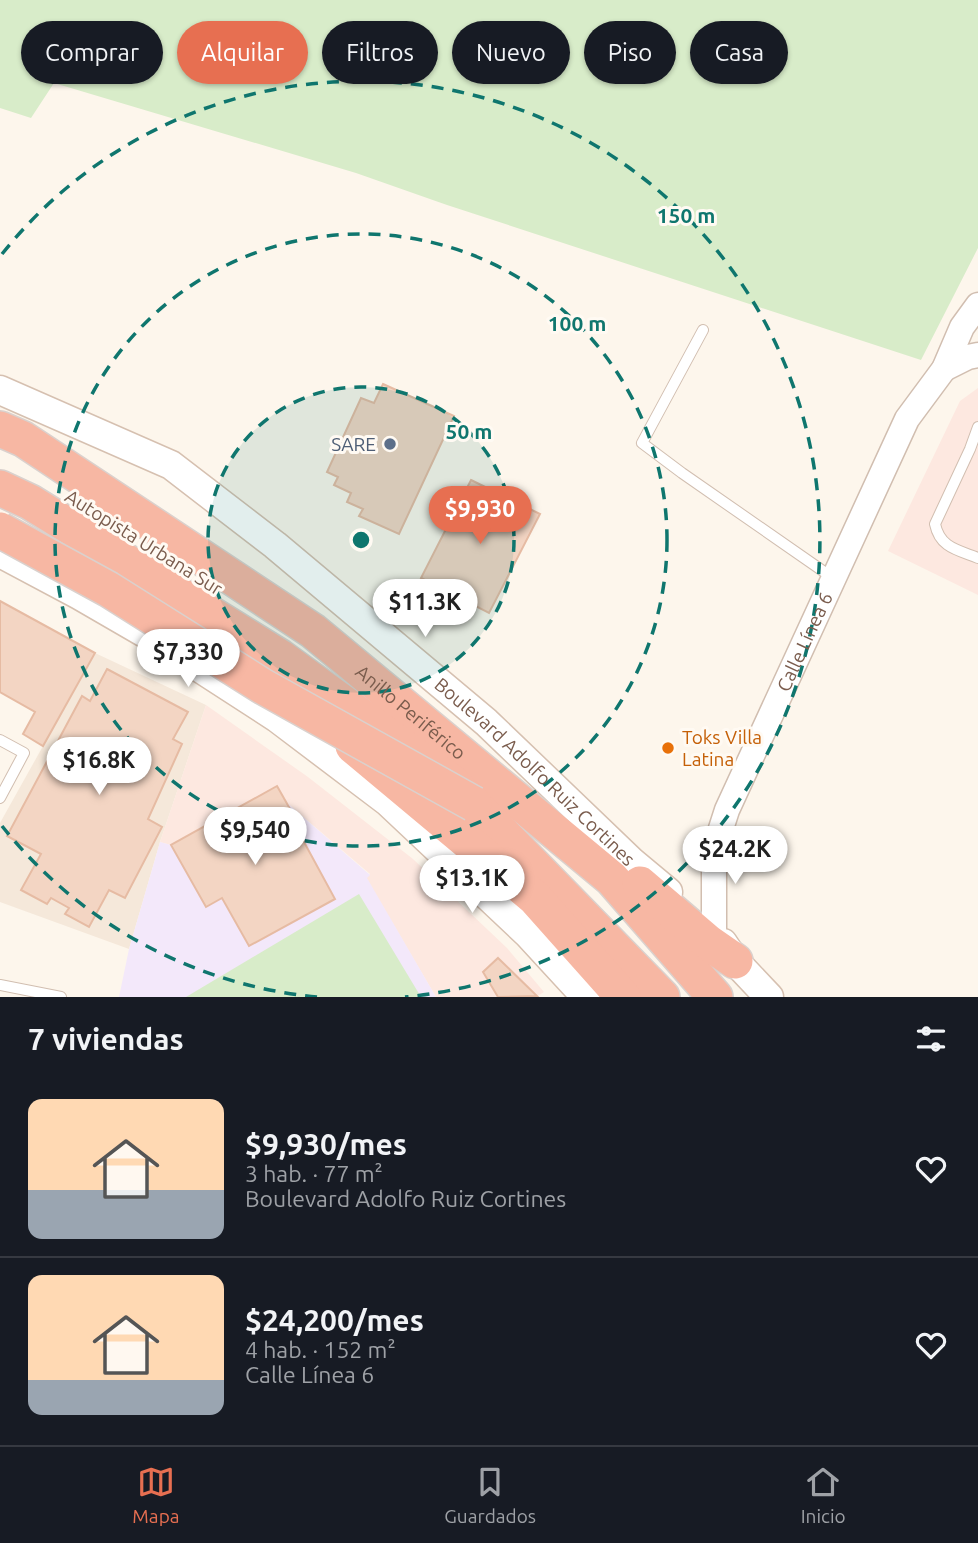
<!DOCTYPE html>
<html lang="es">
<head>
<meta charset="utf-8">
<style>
	body { margin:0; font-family:Ubuntu,sans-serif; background:#242831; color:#f1f3f6; height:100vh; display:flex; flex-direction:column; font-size:26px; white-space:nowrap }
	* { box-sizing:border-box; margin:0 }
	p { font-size:23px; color:#9ea1a6 }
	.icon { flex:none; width:38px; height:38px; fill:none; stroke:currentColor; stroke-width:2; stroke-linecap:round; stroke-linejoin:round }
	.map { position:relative; height:997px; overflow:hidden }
	.panel { display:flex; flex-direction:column; background:#171b24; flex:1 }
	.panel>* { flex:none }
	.hud { position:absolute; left:21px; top:21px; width:936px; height:63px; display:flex; gap:14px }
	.price { position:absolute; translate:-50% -60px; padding:0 16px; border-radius:24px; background:#fff; color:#222; font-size:23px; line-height:46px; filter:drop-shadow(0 2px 4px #0008) }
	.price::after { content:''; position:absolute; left:50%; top:42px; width:21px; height:16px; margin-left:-10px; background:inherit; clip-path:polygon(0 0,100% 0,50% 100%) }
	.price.on { background:#e76f51; color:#fff }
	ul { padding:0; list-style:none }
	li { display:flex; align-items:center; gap:21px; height:175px; padding:0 28px }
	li+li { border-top:2px solid #363941 }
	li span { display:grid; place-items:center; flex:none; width:196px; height:140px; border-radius:14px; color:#555 }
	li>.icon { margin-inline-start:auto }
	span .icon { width:84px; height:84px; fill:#fffc; stroke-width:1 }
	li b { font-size:30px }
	h2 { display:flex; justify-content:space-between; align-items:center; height:84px; padding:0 28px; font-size:30px }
	.chip { padding:0 24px; border-radius:32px; background:#171b24; box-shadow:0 2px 5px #0004; font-size:24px; line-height:63px }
	.chip.on { background:#e76f51; color:#fff }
	.tab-bar { display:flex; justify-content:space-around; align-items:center; height:98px; border-top:2px solid #363941; background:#171b24; font-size:19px; color:#9ea1a6 }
	.tab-bar a { display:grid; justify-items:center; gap:4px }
	.tab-bar .on { color:#e76f51 }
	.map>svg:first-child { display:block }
</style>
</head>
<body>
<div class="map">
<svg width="978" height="997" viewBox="0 0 978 997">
	<rect width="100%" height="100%" fill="#fdf6ec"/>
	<!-- residential -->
	<path fill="#f5e8da" d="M95 653 206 705 160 842 129 949 0 902V823Z"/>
	<!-- commercial -->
	<path fill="#fde8e0" d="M978 388V595L888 551 960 401Z
		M206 705 308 777 413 859 507 948 544 992 536 997H436L366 878 370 874 287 803 277 787 171 845 160 842Z"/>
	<!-- education -->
	<path fill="#f3e8fa" d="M277 786 287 803 370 875 367 878 436 997H119L129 949 160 842 171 845Z"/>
	<!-- green -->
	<path fill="#d8ecc9" d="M0 0H978V248L921 360 447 205 356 173 54 83 31 118 0 108Z
		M359 894 421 997H186Z"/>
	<!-- building -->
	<path fill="#f3d5c3" stroke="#e6bba3" stroke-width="2" d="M383 384 454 416 399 534 359 516 363 509 347 502 351 493 334 485 338 477 327 472 361 398 374 403Z
		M471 480 540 514 489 613 421 578Z
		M0 601 95 653 43 746 23 734 35 712 0 692Z
		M107 669 188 712 173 739 182 744 148 819 162 827 125 898 109 890 89 927 65 914 69 908 51 898 47 904 21 890 41 854 7 836 82 696 90 701Z
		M277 786 294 816 291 818 335 899 249 946 222 898 206 907 171 845Z
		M498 958 537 996 498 997 483 972Z"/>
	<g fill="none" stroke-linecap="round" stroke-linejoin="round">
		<defs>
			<path id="service" d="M703 330 642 443 682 473 833 578
				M978 427 970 449 935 524C940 548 958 550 978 558
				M0 740 24 753 0 798
				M0 985 61 997"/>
			<g id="tertiary">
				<path d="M944 369 968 357 978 355"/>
				<path id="s1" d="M714 931V861L718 838 727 810 907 419 944 369 962 327 978 305"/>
			</g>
			<g id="secondary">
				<path id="s2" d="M0 390 171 465 275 545 486 722 632 862 668 892"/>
				<path d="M0 553 79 595 155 639 277 718 388 802 528 934 586 997"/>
				<path d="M723 943 735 961 769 997"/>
			</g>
			<g id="motorway">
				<path id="s3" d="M0 429 23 439 313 631 612 879 715 997"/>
				<path d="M0 488 30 502 280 657 452 782 662 997"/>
				<path d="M353 746 535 898 623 997"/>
				<path d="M640 884 709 943 735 961"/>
			</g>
		</defs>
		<!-- service casing -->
		<use href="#service" stroke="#d1beb0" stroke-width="12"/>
		<!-- tertiary casing -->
		<use href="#tertiary" stroke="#d1beb0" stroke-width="27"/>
		<!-- secondary casing -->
		<use href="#secondary" stroke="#d6c0b0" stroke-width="31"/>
		<!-- motorway casing -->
		<use href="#motorway" stroke="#dad1cd" stroke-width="38"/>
		<!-- service -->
		<use href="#service" stroke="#fff" stroke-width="10"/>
		<!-- tertiary -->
		<use href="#tertiary" stroke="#fff" stroke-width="24"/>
		<!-- secondary -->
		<use href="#secondary" stroke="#fff" stroke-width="28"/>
		<!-- motorway -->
		<use href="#motorway" stroke="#f7b7a3" stroke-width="35"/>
		<defs>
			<path id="motorway-bridge" d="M0 530 108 589 262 686 474 804"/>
		</defs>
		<!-- motorway-bridge casing -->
		<use href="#motorway-bridge" stroke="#dad1cd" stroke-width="38" stroke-linecap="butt"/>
		<!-- motorway-bridge -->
		<use href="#motorway-bridge" stroke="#f7b7a3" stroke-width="35"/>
	</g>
	<!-- distance rings -->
	<circle cx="361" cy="540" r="153" fill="#0f766e" fill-opacity=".12"/>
	<g fill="none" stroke="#0f766e" stroke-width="3.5" stroke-dasharray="12 9">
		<circle cx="361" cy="540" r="153"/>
		<circle cx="361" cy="540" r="306"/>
		<path d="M317 997A459 459 0 0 1 2 826M2 254A459 459 0 1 1 405 997"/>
	</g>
	<!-- markers -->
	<circle fill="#5c6f8a" stroke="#fffaf3" stroke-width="2.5" cx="390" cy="444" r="7"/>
	<circle fill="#e8710a" stroke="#fffaf3" stroke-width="2.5" cx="668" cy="748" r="7"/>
	<g text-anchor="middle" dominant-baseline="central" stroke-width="6" stroke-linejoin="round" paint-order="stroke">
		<!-- service labels -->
		<g font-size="19" fill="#4e5e75" stroke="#fffaf3" text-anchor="end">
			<text x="376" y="444">SARE</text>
		</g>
		<!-- street labels -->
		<g font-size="19" fill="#7a5c4d" stroke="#fffaf3">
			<text transform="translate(144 542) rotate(32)">Autopista Urbana Sur</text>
			<text stroke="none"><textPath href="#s1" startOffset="308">Calle Línea 6</textPath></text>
			<text stroke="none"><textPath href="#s3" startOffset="500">Anillo Periférico</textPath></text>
			<text stroke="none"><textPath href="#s2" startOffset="663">Boulevard Adolfo Ruiz Cortines</textPath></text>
		</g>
		<!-- food labels -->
		<g font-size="19" fill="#c56008" stroke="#fffaf3" text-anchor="start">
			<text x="682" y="737">Toks Villa<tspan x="682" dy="22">Latina</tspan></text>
		</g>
	</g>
	<circle cx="361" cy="540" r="10" fill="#0f766e" stroke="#fffaf3" stroke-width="3.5"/>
	<g font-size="21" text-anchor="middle" font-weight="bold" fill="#0f766e" stroke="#fffaf3" stroke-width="6" stroke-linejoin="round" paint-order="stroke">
		<text x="686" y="223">150 m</text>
		<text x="577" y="331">100 m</text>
		<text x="469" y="439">50 m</text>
	</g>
</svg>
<b class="price on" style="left:480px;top:546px">$9,930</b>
<b class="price" style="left:425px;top:639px">$11.3K</b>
<b class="price" style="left:188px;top:689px">$7,330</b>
<b class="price" style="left:99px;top:797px">$16.8K</b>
<b class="price" style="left:255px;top:867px">$9,540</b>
<b class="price" style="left:735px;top:886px">$24.2K</b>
<b class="price" style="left:472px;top:915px">$13.1K</b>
<div class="hud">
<a class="chip">Comprar</a>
<a class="chip on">Alquilar</a>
<a class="chip">Filtros</a>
<a class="chip">Nuevo</a>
<a class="chip">Piso</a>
<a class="chip">Casa</a>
</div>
</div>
<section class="panel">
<h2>7 viviendas<svg class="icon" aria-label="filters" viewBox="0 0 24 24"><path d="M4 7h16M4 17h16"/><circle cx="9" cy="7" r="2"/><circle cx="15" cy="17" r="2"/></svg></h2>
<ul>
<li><span style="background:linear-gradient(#ffd9b3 65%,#9aa5b1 0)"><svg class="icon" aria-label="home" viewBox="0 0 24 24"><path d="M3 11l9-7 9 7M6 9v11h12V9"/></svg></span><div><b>$9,930/mes</b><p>3 hab. · 77 m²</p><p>Boulevard Adolfo Ruiz Cortines</p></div><svg class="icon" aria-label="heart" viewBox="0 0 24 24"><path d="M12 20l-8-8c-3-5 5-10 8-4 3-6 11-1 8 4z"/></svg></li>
<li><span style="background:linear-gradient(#ffd9b3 75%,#9aa5b1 0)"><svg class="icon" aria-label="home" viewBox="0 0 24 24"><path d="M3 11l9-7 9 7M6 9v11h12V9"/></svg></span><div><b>$24,200/mes</b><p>4 hab. · 152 m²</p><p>Calle Línea 6</p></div><svg class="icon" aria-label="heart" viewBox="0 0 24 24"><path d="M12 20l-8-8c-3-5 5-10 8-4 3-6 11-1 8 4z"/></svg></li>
</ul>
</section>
<nav class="tab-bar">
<a class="on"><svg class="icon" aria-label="map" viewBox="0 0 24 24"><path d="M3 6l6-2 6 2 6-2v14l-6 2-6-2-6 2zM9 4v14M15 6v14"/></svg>Mapa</a>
<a><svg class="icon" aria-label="saved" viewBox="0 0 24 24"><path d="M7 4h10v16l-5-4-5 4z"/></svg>Guardados</a>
<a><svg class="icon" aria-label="home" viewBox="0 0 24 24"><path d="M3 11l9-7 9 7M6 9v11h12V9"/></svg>Inicio</a>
</nav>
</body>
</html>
